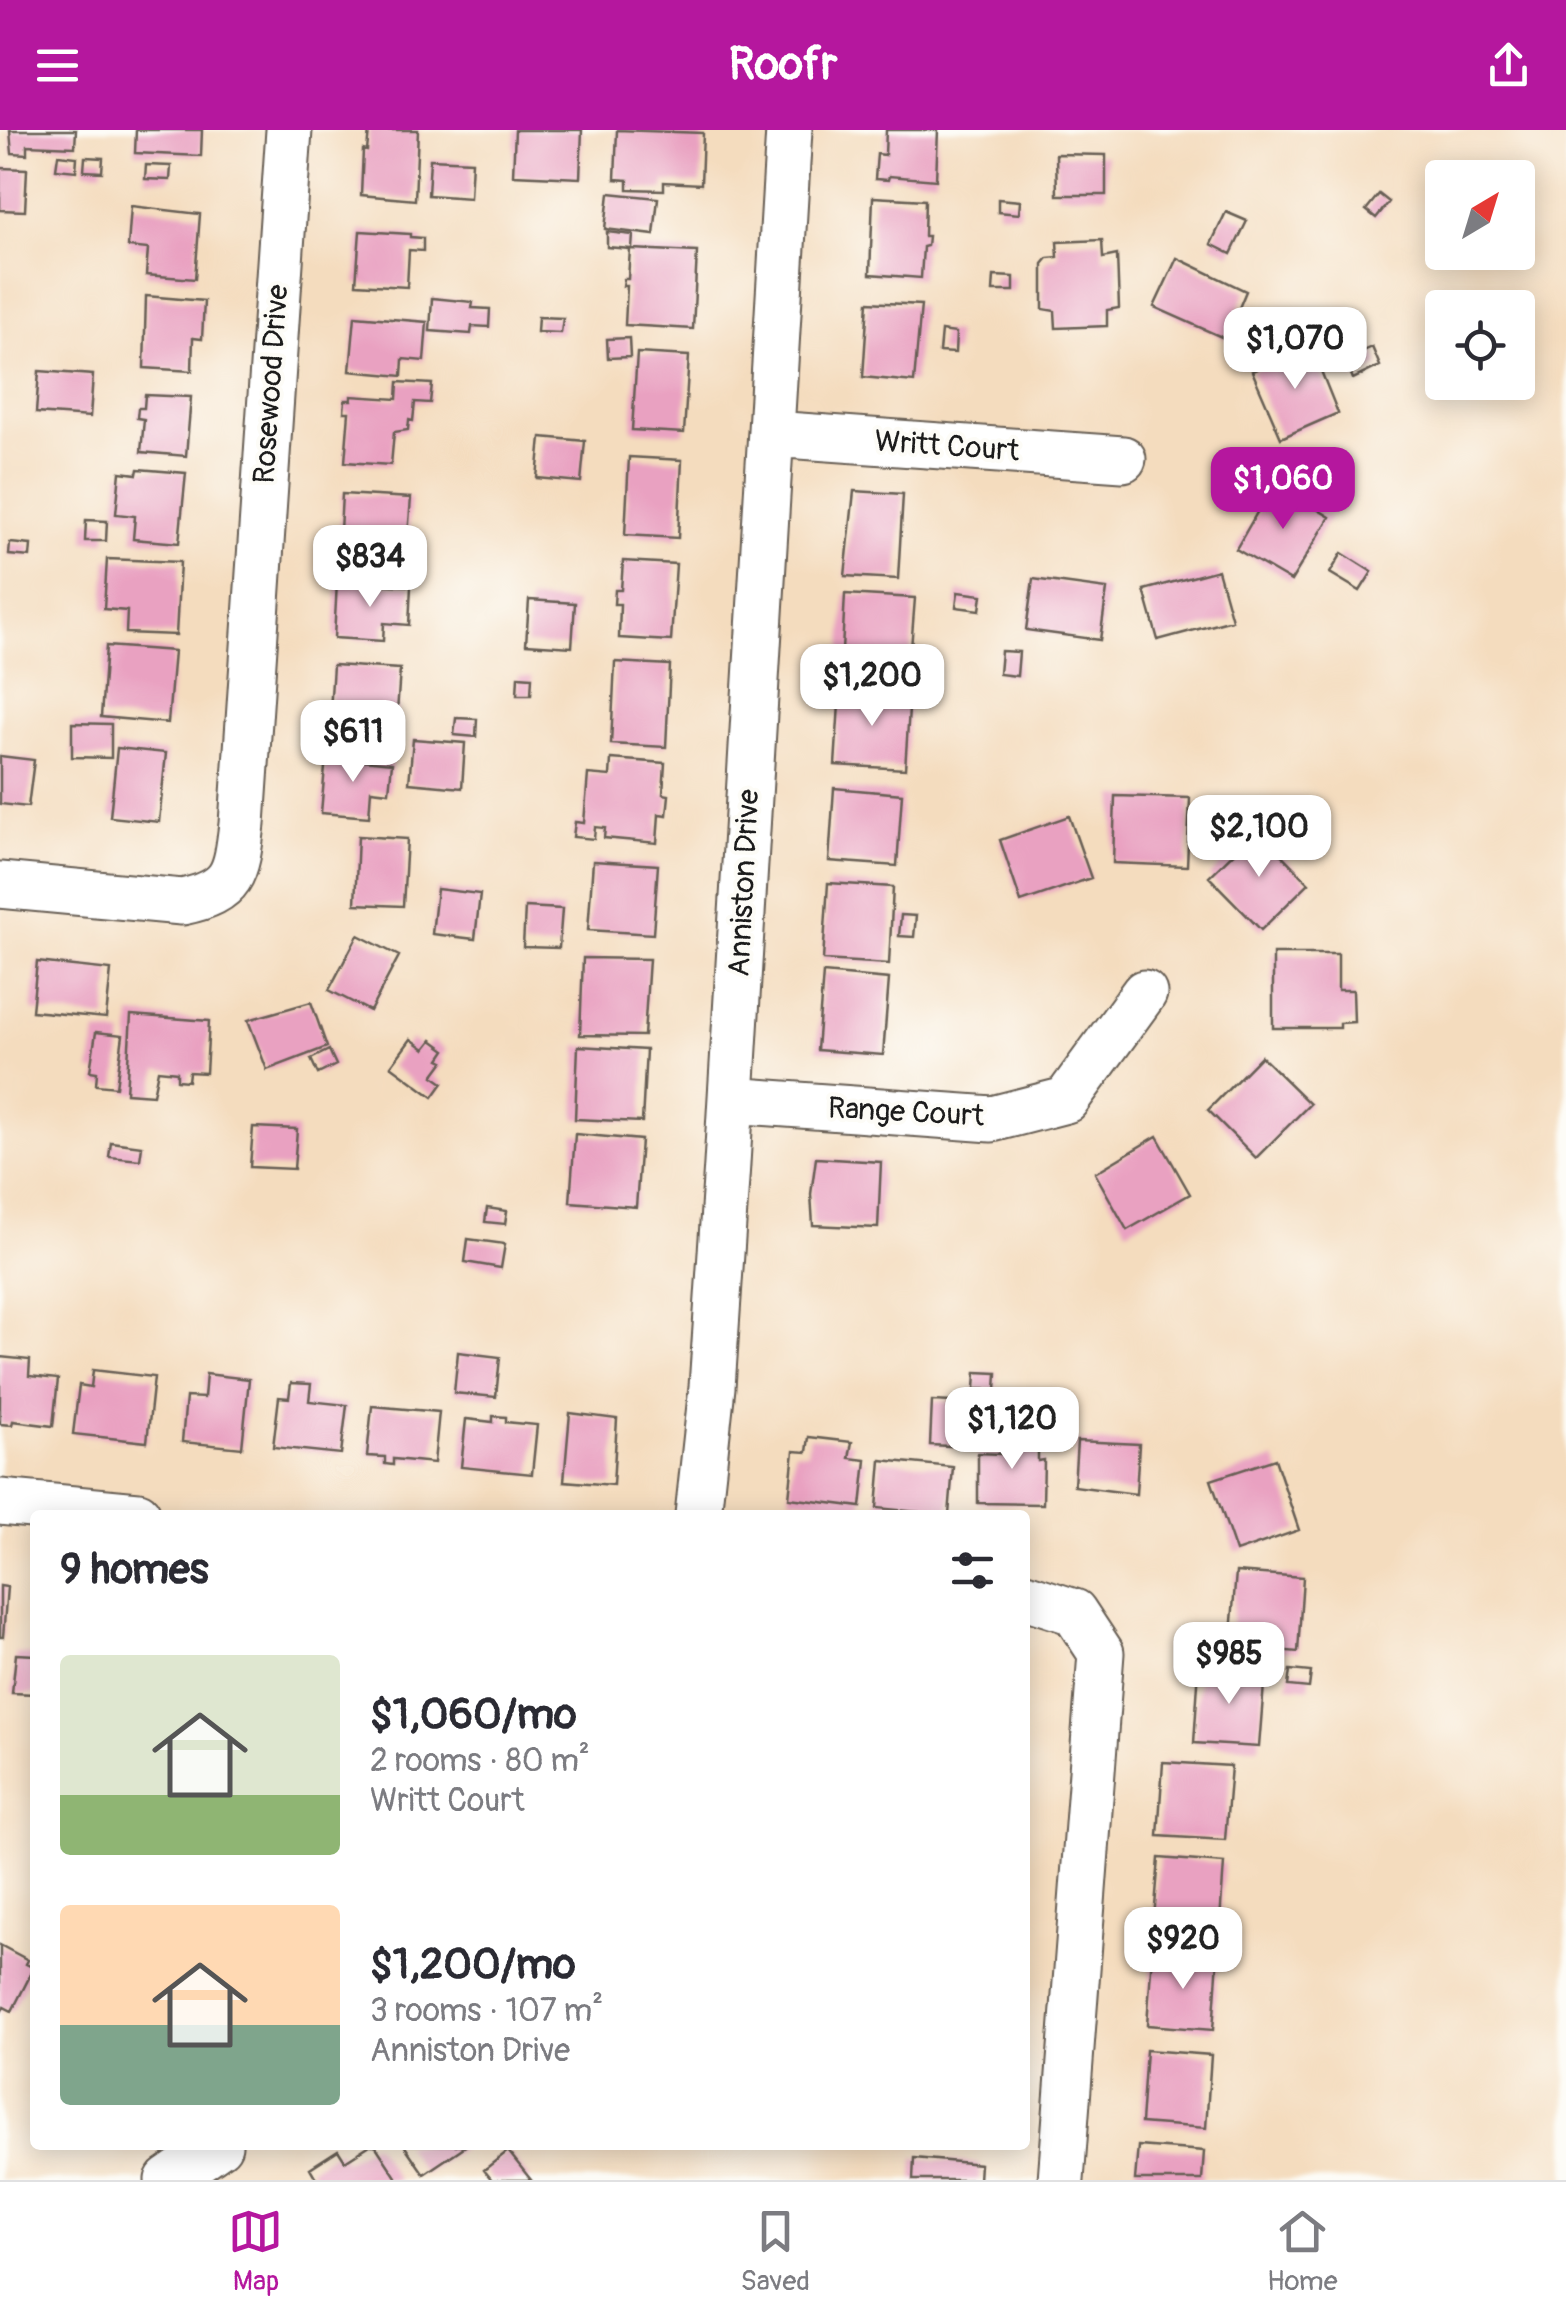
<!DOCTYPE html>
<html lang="en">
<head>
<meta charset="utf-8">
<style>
	body { margin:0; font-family:Pangolin,sans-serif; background:#f2f2f3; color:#2b2b33; height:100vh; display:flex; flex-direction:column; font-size:38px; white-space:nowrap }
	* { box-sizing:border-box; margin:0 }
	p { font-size:32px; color:#7c7c81 }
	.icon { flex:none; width:55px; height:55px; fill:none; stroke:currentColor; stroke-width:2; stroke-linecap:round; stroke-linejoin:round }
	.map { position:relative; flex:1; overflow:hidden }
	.sheet { position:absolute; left:30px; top:1380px; width:1000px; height:640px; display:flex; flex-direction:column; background:#fff; border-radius:10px; box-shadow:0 5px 25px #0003 }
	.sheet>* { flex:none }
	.needle { width:65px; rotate:38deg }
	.buttons { position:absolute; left:1425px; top:30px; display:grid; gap:20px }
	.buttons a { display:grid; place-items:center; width:110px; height:110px; border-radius:10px; background:#fff; box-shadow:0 5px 25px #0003; font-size:50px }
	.price { position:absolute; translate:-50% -85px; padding:0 22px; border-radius:20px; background:#fff; color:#222; font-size:32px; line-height:65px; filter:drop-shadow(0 2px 5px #0008) }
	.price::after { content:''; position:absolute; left:50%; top:60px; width:30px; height:22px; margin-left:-15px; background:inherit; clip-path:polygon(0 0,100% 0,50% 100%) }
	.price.active { background:#b5179e; color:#fff }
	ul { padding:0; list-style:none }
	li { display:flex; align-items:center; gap:30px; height:250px; padding:0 30px }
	li span { display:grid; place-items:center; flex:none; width:280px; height:200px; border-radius:10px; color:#555 }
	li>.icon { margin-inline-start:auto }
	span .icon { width:120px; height:120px; fill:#fffc; stroke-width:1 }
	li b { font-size:42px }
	h2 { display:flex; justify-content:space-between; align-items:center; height:120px; padding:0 30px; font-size:42px }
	header { display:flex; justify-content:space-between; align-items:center; height:130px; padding:0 30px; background:#b5179e; color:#fff; font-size:45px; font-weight:700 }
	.dock { display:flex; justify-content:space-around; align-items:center; height:140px; border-top:2px solid #e1e1e2; background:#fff; font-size:28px; color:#7c7c81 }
	.dock a { display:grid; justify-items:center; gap:5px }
	.dock .active { color:#b5179e }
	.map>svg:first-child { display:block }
</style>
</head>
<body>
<header><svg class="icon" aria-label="menu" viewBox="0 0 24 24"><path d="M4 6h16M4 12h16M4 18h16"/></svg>Roofr<svg class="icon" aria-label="share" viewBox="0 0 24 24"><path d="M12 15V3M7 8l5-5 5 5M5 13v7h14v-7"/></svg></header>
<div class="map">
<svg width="1566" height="2050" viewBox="0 0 1566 2050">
	<rect width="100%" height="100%" fill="#fdfcf7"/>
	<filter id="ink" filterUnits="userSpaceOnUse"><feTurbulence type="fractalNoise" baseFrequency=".01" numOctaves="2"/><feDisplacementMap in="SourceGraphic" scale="20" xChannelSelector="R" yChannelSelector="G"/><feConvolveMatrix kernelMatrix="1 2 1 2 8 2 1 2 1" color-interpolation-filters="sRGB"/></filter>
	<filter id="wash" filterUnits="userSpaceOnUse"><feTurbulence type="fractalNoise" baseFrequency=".0048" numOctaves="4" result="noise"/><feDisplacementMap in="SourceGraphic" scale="40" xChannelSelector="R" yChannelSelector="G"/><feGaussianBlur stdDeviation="2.25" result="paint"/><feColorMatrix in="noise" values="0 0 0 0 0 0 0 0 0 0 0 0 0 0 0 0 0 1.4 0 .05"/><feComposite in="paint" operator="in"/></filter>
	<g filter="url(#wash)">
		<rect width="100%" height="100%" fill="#f4dcbe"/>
		<g id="blocks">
			<!-- building -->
			<path fill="#e9a1c1" d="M10 0H76L75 17 27 15V24L12 23Z
				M136 0H202L201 26 135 23Z
				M369 0H418L415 70 361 65 363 20 367 21Z
				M515 0H582L580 48 513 45Z
				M617 0 703 3 701 54 664 52V60L628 59V50L615 49Z
				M886 0H938L936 50 889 46 888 50 875 49 877 24 885 25Z
				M1056 24 1106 25V65H1057Z
				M58 25 77 27 76 41 56 39Z
				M85 27 103 28 102 42 84 41Z
				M430 29 472 31 470 68 428 65Z
				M146 35 171 36 170 50 145 49Z
				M0 38 27 39 25 81 0 80Z
				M609 63 658 68 654 105 605 99Z
				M1379 64 1389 72 1376 88 1366 80Z
				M873 67 925 70 924 106H928L927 116 923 117 921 148 870 144Z
				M998 69 1020 71 1019 84 998 82Z
				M131 76 200 84 195 149 146 145 148 119 128 117Z
				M1226 82 1247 91 1231 124 1211 114Z
				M360 101 410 104V107L423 108V121L409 120 407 157 356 154Z
				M607 102 633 105 632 119 697 122 693 199 625 195 627 156H623L624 149H628L630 119 607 117Z
				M1102 110 1103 128 1117 125 1119 178 1107 180V196L1056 198 1055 181 1043 179V134L1048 128 1058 127 1057 112Z
				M1177 128 1246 161 1226 209 1154 177Z
				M994 146 1014 147V161H993Z
				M146 166 204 171 202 209 193 208 192 241 144 238Z
				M432 168 473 172 472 178 490 179 489 197 472 196 471 204 430 201Z
				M868 172 921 175 914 252 863 247Z
				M355 186 427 192 424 231 403 229 402 246 350 241Z
				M538 187 563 188 561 203 537 202Z
				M941 201 956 203 955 223 939 222Z
				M629 208 630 227 608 228 607 209Z
				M1311 216 1338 283 1281 308 1252 241Z
				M1372 217 1380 236 1353 249 1345 229Z
				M637 223 689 226 684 303 632 300Z
				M39 241 93 245 90 287 36 283Z
				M398 252 432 254 430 273 415 272 413 291 409 290 408 300 394 302 391 335 345 332 349 282H344L345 270H351V266L397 269Z
				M145 265 191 267 186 326 141 322 144 289 137 288 138 278H144Z
				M541 307 585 311 581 352 537 348Z
				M629 327 682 330 678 408 625 405Z
				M138 339 186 343 179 413 133 409 135 386 116 384 120 342 137 344Z
				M1274 353 1330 387 1291 451 1236 419Z
				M854 361 903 364 898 449 845 446Z
				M342 364 411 368 408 405 391 404 390 422 339 419Z
				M86 390 107 391 106 411H85Z
				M10 413 31 415 30 427 9 425Z
				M1342 423 1372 442 1360 461 1330 443Z
				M107 429 180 432 176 505 126 503 127 481 104 479Z
				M623 431 676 434 671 511 619 508 620 474H614L615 460H621Z
				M1218 440 1232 490 1158 510 1144 460Z
				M1033 449 1107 459 1100 510 1026 500Z
				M337 452 411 456 409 495 384 493 383 511 334 508Z
				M958 462 982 465 980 480 956 477Z
				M845 464 915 468 909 544 841 539Z
				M529 470 575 473 572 517 526 514Z
				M106 516 174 521 168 593 101 587Z
				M1001 521 1019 522 1017 546 999 544Z
				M615 532 670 535 666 617 611 614Z
				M333 535 400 539 397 583 380 581 379 600 329 597Z
				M518 546 532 547 531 565H517Z
				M840 559 910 564 905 639 835 635Z
				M456 588 477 589 476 607 454 605Z
				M72 593 111 594V628L72 627Z
				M413 609 465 613 462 658 409 653Z
				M117 618 166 623 159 692 110 687Z
				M0 626 34 630 28 677 0 674Z
				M326 626 392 633 389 662 371 660 369 687 321 683Z
				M611 629 665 633 663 664 669 665 667 685 659 684 657 713 604 708 605 698 595 697 594 709 573 707 575 692 584 693 588 644 610 646Z
				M834 658 902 664 897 736 829 731Z
				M1115 666 1190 668 1187 736 1113 733Z
				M1069 686 1091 748 1021 772 1000 710Z
				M1257 700 1309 753 1261 800 1209 747Z
				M358 706 407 709 403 776 355 774Z
				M593 731 658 735 653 804 588 800Z
				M828 753 893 757 889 834 823 830Z
				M437 759 480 764 475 809 432 804Z
				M525 777 562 779 559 818 523 817Z
				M901 785 916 786 914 807 899 806Z
				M358 805 399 826 370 881 329 860Z
				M1273 824H1338V860H1353L1354 892 1340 893V898H1273Z
				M583 828 649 829 644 906 580 905Z
				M37 832 111 840 106 888 32 881Z
				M823 843 889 849 883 925 817 920Z
				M311 872 327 917 267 940 248 890Z
				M131 885 209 891 206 943 189 942 188 951 177 950V942L158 940 153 965 126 963Z
				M96 902 123 905 116 957 96 955 97 942 90 941Z
				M411 909 425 919 432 910 446 920 440 929 444 931 433 946 443 953 433 967 391 936Z
				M578 916 646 920 642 992 575 989Z
				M329 920 336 935 318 944 311 929Z
				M1261 926 1310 974 1256 1028 1208 980Z
				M253 997 297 999 294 1039 250 1037Z
				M575 1004 641 1010 636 1077 570 1072Z
				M1157 1006 1190 1064 1127 1100 1095 1043Z
				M111 1012 142 1016 140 1030 109 1027Z
				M816 1028 881 1032 878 1098 813 1095 811 1064Z
				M487 1078 507 1081 505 1094 485 1092Z
				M468 1109 505 1114 501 1138 465 1132Z
				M458 1222 500 1227 496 1267 454 1263Z
				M0 1227 30 1230 29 1246 58 1249 53 1296 13 1291 12 1295 0 1294Z
				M93 1240 154 1247 147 1312 73 1304 79 1255 91 1257Z
				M976 1242 997 1243 996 1260 975 1259Z
				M206 1244 249 1249 242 1318 182 1312 186 1267 204 1268Z
				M291 1253 311 1254 309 1271 347 1275 341 1324 273 1317 279 1267 289 1268Z
				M932 1271 972 1273 970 1317 930 1315Z
				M372 1276 439 1282 434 1333 393 1329V1335L385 1334V1327L367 1326Z
				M570 1283 617 1289 613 1355 564 1351Z
				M493 1286 506 1287V1292L537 1295 532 1344 461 1337 466 1289 493 1292Z
				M1001 1302 1038 1305V1331L1044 1330 1043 1374 978 1373V1323L1001 1324Z
				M809 1307 852 1312 849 1328 866 1330 861 1377 789 1368 794 1321 807 1322Z
				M1077 1311 1139 1314 1136 1364 1074 1356Z
				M1275 1329 1299 1400 1236 1422 1211 1350Z
				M881 1330 953 1337 949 1385 877 1378Z
				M1236 1442 1303 1447 1298 1522 1230 1516Z
				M0 1456 7 1457 3 1507H0Z
				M16 1524 35 1525V1564L12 1563Z
				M1199 1538 1265 1542 1259 1617 1194 1613Z
				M1290 1540 1311 1542 1309 1558 1288 1556Z
				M1163 1632 1231 1636 1225 1710 1158 1706Z
				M1159 1728 1224 1733 1219 1806 1153 1801Z
				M0 1815 28 1830 26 1834 34 1838 12 1881 4 1877 0 1884Z
				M1152 1825 1218 1829 1213 1900 1147 1895Z
				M1146 1920 1211 1925 1206 1998 1141 1993Z
				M370 2015H375L398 2050H317L310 2038 338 2020 345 2031Z
				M404 2015H467L424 2044Z
				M1138 2016 1204 2021 1202 2050H1135Z
				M508 2021 531 2050H492L484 2040Z
				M914 2028 980 2034 979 2050H913Z"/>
		</g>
	</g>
	<g filter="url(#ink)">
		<use href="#blocks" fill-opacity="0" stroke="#685f55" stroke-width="2.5"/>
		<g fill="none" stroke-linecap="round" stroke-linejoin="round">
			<defs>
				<path id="minor" d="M772 304 1123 329
					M0 755 182 772C234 761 236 744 242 694L289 0
					M731 970 992 989 1066 970 1144 863
					M0 1372 138 1385
					M698 1385 712 1257 727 1034 789 0
					M1025 1466 1074 1482 1101 1523 1061 2050
					M168 2050 219 2015"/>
			</defs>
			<!-- minor casing -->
			<use href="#minor" stroke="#685f55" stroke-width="49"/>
			<!-- minor -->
			<use href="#minor" stroke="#fff" stroke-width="45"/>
		</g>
	</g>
	<g text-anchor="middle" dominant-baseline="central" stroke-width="8" stroke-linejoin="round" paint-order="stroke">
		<!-- street labels -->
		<g font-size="30" fill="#1c1c1c" stroke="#fdfcf7">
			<text transform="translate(271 254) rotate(-86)">Rosewood Drive</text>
			<text transform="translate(947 316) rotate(4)">Writt Court</text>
			<text transform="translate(744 753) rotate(-87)">Anniston Drive</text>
			<text transform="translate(906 982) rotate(3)">Range Court</text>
		</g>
	</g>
</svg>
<div class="buttons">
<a><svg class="needle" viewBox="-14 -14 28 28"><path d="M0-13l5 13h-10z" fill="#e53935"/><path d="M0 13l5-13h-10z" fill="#7c7c81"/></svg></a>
<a><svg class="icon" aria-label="locate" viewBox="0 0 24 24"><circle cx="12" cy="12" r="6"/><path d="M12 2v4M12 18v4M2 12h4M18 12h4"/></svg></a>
</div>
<b class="price" style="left:1295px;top:262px">$1,070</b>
<b class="price active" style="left:1283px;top:402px">$1,060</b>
<b class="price" style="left:370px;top:480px">$834</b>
<b class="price" style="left:872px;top:599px">$1,200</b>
<b class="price" style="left:353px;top:655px">$611</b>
<b class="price" style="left:1259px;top:750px">$2,100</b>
<b class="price" style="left:1012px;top:1342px">$1,120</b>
<b class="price" style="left:1229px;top:1577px">$985</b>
<b class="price" style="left:1183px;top:1862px">$920</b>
<section class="sheet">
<h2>9 homes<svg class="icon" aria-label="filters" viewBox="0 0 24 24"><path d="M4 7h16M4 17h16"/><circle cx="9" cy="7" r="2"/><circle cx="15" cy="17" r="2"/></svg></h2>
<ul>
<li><span style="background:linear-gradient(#dfe7d0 70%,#8fb573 0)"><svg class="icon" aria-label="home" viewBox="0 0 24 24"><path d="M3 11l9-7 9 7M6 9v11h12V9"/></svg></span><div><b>$1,060/mo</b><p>2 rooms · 80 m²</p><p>Writt Court</p></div></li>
<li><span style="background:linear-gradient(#ffd9b3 60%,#7fa58c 0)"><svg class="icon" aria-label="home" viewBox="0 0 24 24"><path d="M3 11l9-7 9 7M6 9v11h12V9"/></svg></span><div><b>$1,200/mo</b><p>3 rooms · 107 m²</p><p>Anniston Drive</p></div></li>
</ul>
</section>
</div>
<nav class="dock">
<a class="active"><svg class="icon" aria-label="map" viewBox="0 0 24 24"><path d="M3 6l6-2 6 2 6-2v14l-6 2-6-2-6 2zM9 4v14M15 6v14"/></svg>Map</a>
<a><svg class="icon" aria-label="saved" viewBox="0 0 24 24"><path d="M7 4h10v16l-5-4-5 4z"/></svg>Saved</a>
<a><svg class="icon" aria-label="home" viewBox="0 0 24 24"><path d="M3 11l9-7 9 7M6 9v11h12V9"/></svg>Home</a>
</nav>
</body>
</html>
